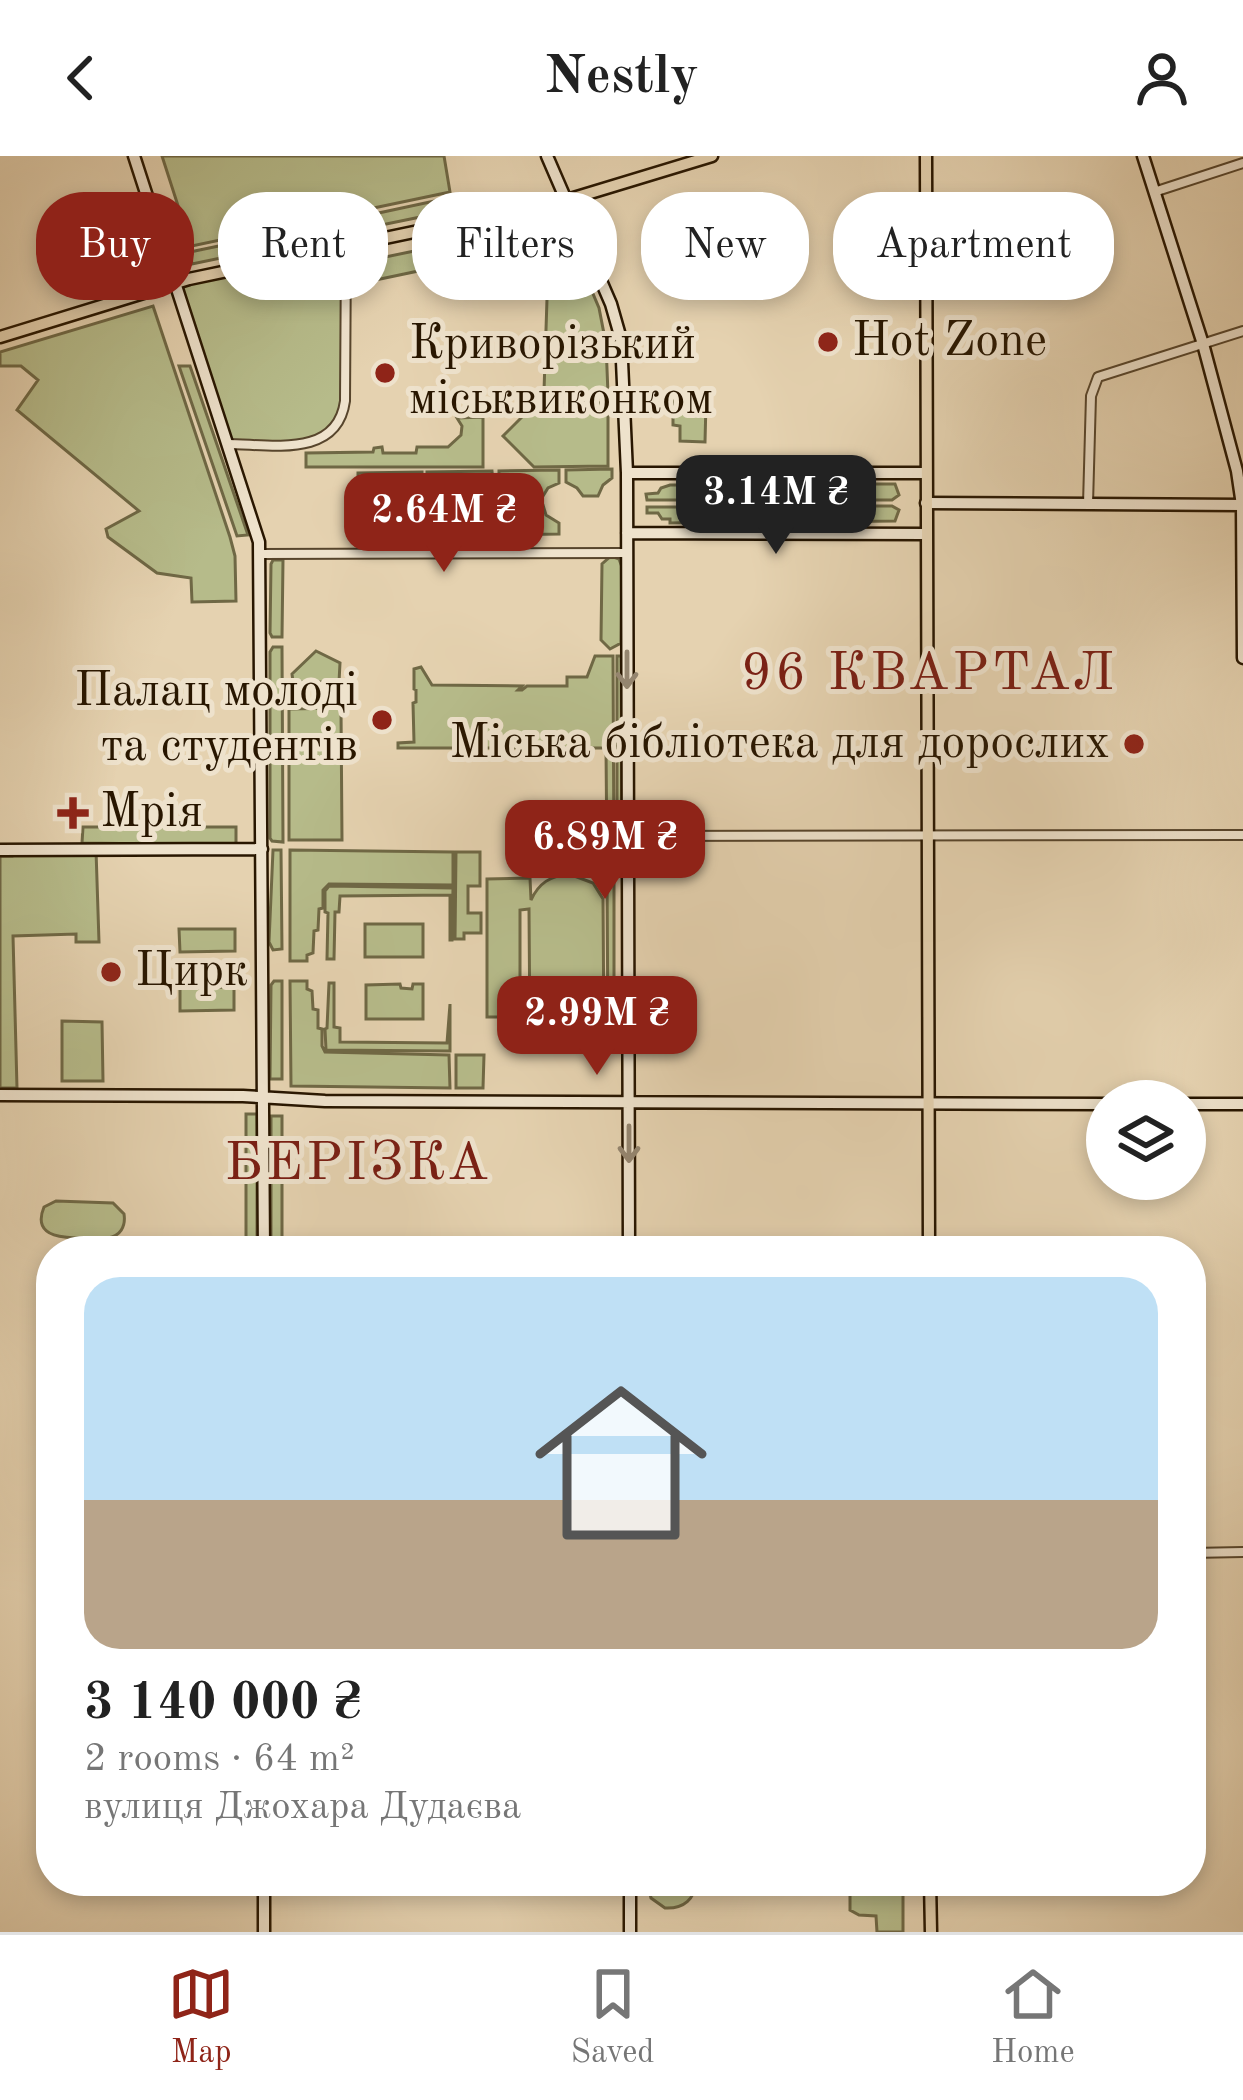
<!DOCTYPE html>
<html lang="en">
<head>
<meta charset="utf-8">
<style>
	body { margin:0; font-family:"Old Standard TT",serif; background:#f6f6f6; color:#222; height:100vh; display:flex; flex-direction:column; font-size:45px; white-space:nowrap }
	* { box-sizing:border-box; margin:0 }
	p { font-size:39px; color:#767676 }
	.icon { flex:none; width:66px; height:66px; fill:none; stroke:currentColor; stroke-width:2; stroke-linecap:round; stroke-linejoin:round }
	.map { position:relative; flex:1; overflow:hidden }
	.details { position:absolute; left:36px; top:1080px; width:1170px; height:660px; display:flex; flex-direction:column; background:#fff; border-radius:48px; box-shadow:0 6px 18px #0003 }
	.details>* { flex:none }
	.hud { position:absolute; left:36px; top:36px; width:1173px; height:108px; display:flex; gap:24px }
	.buttons { position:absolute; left:1086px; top:924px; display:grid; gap:24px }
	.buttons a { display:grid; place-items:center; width:120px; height:120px; border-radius:50%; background:#fff; box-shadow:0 6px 18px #0003; font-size:60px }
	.price { position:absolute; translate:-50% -102px; padding:0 27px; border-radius:24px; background:#8f2418; color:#fff; font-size:39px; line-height:78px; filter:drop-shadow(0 3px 6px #0008) }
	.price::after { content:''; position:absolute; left:50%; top:72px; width:36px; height:27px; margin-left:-18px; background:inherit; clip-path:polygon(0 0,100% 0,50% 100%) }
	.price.selected { background:#222; color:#fff }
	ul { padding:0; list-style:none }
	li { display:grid; align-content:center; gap:24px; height:636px; padding:0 48px }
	li span { display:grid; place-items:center; height:372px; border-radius:36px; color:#555 }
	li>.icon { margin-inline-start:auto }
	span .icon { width:216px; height:216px; fill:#fffc; stroke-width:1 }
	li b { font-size:51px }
	.chip { padding:0 42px; border-radius:48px; background:#fff; box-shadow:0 6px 18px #0003; font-size:42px; line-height:108px }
	.chip.selected { background:#8f2418; color:#fff }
	header { display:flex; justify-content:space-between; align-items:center; height:156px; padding:0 48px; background:#fff; font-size:54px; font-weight:700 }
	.tabs { display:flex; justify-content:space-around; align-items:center; height:168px; border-top:3px solid #e0e0e0; background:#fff; font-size:33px; color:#767676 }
	.tabs a { display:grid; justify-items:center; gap:6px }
	.tabs .selected { color:#8f2418 }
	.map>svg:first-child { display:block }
</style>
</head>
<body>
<header><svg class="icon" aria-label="back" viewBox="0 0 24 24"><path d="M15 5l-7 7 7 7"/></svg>Nestly<svg class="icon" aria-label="person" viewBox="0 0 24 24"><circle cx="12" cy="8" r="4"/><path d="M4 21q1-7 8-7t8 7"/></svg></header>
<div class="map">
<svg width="1243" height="1776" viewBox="0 0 1243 1776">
	<rect width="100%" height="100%" fill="#e5d2b0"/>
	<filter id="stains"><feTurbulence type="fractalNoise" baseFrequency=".00167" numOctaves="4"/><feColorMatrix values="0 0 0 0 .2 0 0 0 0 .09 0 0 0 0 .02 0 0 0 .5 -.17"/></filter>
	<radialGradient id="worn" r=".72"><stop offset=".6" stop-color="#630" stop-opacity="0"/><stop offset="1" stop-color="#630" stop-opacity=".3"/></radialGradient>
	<!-- green -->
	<path fill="#b6bb8a" stroke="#6f6845" stroke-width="3" d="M162 0H444L450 36 187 91 182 62Z
		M467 38 469 51 362 73 360 61Z
		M349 63 351 75 192 108 190 96Z
		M559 63 563 83 428 113 424 93Z
		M346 90 344 253 318 285 227 288 175 127Z
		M574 93 599 152 606 188 608 238 544 235 547 143Z
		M419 94 423 114 371 125 366 105Z
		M153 150 230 381 235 400 236 445 192 446 191 422 157 417 108 381 106 373 139 355 17 254 38 224 21 210H0V196Z
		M179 210H190L248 379 237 380Z
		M673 245 706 246 705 286 680 285V270L673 269Z
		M537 246 608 247V310L534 311 503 280Z
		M483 261V311H306V297L373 296 374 292 382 291 383 297H416L417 291H448L461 279 462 270 457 262Z
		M612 313V322L603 329 598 340H583L577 332 566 326V314Z
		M559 314V327L548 332 543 340 513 341 507 332 499 327V315Z
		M492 315 493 327 481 331 474 345 446 346 439 332 427 327V316Z
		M422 316V327L413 331 406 341 376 342 366 330 358 328V317Z
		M814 328H895L899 339 892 344H855L852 342V333L846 332 847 342 834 344 831 340 826 344H816L813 340 808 344H798V333L801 329Z
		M670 329H724L727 334 728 344H718L715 340 710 344H701L698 340 693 344H647L646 338 658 337 661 332Z
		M538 348 543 349 546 359 559 367V378L497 379 496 367 509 362 515 349Z
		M798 350H808L812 354 816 350H826L830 354C837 353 838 349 847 352L846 361H852V352L855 350H892L899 354 895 365 802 366 798 362Z
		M647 351H693L697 355 701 351H710L715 355 719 351H728V362L724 366 670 367V363H662L658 357H647Z
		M445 353H474L480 363 490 367V379L428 380V368L437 364Z
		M376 354H406L411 361 423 368V380L356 381V368L369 363Z
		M611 400 619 403 622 411 621 487 610 493 601 484 602 408Z
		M273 404H283L282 481H272L270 477 271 408Z
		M273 491H282L283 686 272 685 270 682V496Z
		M316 495 340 507 339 526H293L292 518Z
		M595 500H613L614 705 607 704 606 592H398V587L414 586 413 547 416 546V534L414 533V513L421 511 432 529 522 530 518 534H522L527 530H567V521H587Z
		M617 500H621L622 705H617Z
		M341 552 342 684H289V553Z
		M83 671H236V689L82 687Z
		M13 694H96L99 786H76V778L13 780 17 932H0V700H12Z
		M273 694H281L282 793 273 794 269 786Z
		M290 694 453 696V729L329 728 323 734V752L319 753 318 774 314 775 313 797 307 799V805H290Z
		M456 696H480V730H468V757H481V777H464V783H455Z
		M607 717H614V887H608Z
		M569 718 593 727 603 743 604 884H530L529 753 520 754V861H487V723L530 722 531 744C539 727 550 720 569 718Z
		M329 730 453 732 452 784H450V739L340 740 339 756H335L334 803H327L328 757 325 756V735Z
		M423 768V801H365V768Z
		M179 773H235V795L180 796Z
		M274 825H282V923H270L271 829Z
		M290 825H307V833L312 835 313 853 318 854V872L322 873V890L325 896 449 899 450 932 291 930Z
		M329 827H334V871L340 872V886L447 887 450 848V895L326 894 325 873 327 872Z
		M400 828 401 832 412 833 413 828H423V863H366V829Z
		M234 831V854L180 855V832Z
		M62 865 102 866 103 925H62Z
		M456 899H484L483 932H456Z
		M246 958H257V1095H246Z
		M271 960H282V1095H271Z
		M56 1045 113 1047 124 1058C126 1071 120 1080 108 1082 84 1081 28 1090 44 1051Z
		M647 1725H696C695 1743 684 1753 665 1752L651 1742Z
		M850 1725H903V1776H877L876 1760 859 1759 850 1754Z"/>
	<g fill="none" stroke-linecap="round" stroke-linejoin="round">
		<defs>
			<path id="street" d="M1154 36 1243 7
				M227 288C270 288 337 303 345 245L346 90
				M1088 348 1091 240 1098 221 1243 175
				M260 398 627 397
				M628 680 1243 679
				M1191 1397 1243 1396"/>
			<path id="secondary" d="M134 0 259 386 264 1095
				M547 0 611 148 621 183 627 317 629 1095
				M1143 0 1203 188 1237 315 1242 349 1243 502
				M627 317H926
				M926 347 1242 349
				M627 377 926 378
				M0 694 262 693
				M0 939 243 940 325 945 1107 948
				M1185 948H1243
				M630 1725V1776
				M264 1776V1725"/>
			<path id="primary" d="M926 0 929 1095
				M0 181 189 123 567 44 712 0
				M930 1725 931 1776"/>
		</defs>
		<!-- street casing -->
		<use href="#street" stroke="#57452c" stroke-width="12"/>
		<!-- secondary casing -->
		<use href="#secondary" stroke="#281600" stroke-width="15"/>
		<!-- primary casing -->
		<use href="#primary" stroke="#281600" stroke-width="15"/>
		<!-- street -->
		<use href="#street" stroke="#eee2cc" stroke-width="8"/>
		<!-- secondary -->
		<use href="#secondary" stroke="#eee2cc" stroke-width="10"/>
		<!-- primary -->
		<use href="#primary" stroke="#e5d2b0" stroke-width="10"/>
	</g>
	<!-- one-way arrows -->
	<defs><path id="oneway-shaft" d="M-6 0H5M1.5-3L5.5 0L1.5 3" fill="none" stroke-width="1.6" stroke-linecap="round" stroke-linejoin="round" transform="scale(3)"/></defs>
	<g stroke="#958670">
		<use href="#oneway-shaft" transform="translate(627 514) rotate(90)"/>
		<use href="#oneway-shaft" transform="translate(629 988) rotate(90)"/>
	</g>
	<!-- markers -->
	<g fill="#8f2418" stroke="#eee2cc" stroke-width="4.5">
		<circle cx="828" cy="186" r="12"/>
		<circle cx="385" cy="217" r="12"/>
		<circle cx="382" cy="564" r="12"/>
		<circle cx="1134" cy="588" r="12"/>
		<path d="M67 639h12v12h12v12h-12v12h-12v-12h-12v-12h12z"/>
		<circle cx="111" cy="816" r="12"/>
	</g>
	<g text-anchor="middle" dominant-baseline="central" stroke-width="10" stroke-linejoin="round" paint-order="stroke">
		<!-- poi labels -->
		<g font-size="48" fill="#281600" stroke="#eee2cc" text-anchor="start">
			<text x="852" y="186">Hot Zone</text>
			<text x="409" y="189">Криворізький<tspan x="409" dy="55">міськвиконком</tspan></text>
			<text x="358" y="536" text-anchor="end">Палац молоді<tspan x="358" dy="55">та студентів</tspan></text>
			<text x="1110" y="588" text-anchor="end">Міська бібліотека для дорослих</text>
			<text x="100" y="657">Мрія</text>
			<text x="135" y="816">Цирк</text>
		</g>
		<!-- quarter labels -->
		<g font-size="54" letter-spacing="3" fill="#7a1f14" stroke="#eee2cc">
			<text x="929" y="519">96 КВАРТАЛ</text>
			<text x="358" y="1009">БЕРІЗКА</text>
		</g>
	</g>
	<rect width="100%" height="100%" filter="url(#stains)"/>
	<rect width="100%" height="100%" fill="url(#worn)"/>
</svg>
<div class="buttons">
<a><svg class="icon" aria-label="layers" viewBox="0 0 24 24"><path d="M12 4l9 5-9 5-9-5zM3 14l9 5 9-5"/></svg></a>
</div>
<b class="price selected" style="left:776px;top:401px">3.14M ₴</b>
<b class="price" style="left:444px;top:419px">2.64M ₴</b>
<b class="price" style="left:605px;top:746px">6.89M ₴</b>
<b class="price" style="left:597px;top:922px">2.99M ₴</b>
<div class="hud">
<a class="chip selected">Buy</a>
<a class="chip">Rent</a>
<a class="chip">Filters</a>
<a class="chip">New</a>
<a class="chip">Apartment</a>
</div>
<section class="details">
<ul>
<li><span style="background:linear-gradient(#bfe0f5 60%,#b9a48a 0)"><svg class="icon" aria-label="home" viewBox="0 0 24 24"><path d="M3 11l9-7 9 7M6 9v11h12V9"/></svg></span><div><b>3 140 000 ₴</b><p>2 rooms · 64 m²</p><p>вулиця Джохара Дудаєва</p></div></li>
</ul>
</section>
</div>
<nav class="tabs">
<a class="selected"><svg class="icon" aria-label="map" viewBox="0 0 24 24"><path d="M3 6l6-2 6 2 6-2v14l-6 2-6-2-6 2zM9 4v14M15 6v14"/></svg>Map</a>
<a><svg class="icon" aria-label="saved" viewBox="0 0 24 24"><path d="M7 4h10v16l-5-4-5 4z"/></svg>Saved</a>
<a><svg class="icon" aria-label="home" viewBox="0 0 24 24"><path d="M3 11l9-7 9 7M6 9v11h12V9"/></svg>Home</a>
</nav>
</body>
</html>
